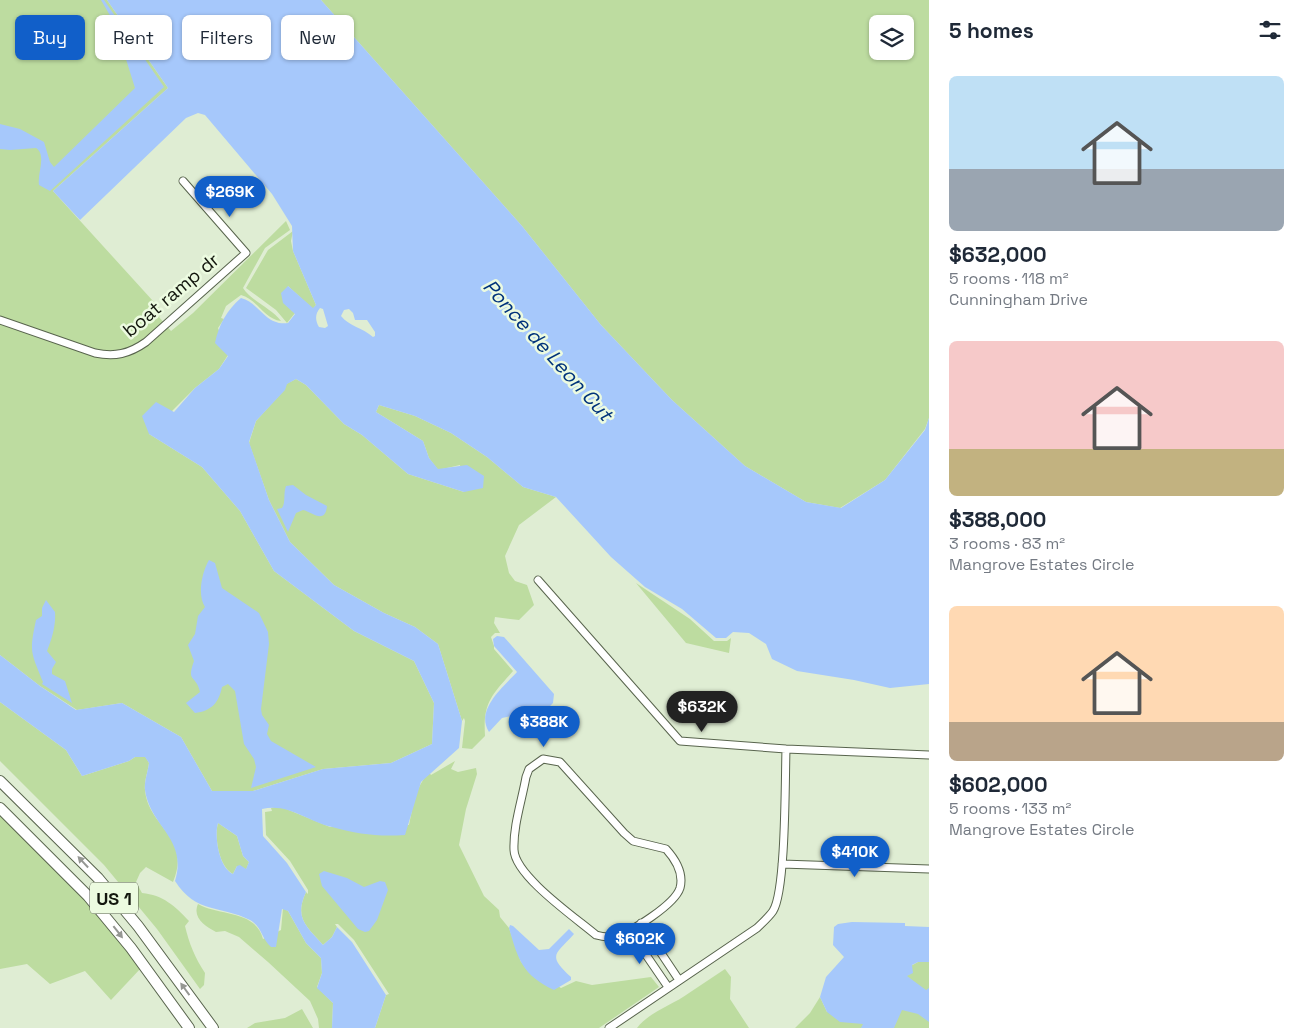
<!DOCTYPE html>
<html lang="en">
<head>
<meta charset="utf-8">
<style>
	body { margin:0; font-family:"Space Grotesk",sans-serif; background:#f6f6f7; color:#1f2937; height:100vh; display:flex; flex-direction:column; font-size:19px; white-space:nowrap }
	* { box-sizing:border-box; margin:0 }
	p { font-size:16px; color:#747a83 }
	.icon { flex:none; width:28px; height:28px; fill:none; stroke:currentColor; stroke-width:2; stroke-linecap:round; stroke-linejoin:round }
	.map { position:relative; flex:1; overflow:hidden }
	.side { display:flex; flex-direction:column; background:#fff; width:375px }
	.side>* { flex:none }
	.guide { position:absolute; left:15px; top:15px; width:475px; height:45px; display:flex; gap:10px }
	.tools { position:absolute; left:869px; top:15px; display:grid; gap:10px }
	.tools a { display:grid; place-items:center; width:45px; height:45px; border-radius:8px; background:#fff; box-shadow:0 1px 4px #0004; font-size:25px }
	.price { position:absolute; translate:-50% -42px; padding:0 11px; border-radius:18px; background:#115fc9; color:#fff; font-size:16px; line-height:32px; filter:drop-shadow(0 1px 2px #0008) }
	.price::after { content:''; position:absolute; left:50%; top:30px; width:15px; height:11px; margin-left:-8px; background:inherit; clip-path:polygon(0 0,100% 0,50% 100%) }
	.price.active { background:#222; color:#fff }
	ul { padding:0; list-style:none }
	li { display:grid; align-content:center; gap:10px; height:265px; padding:0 20px }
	li span { display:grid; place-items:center; height:155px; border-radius:8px; color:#555 }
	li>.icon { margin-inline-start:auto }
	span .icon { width:90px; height:90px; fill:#fffc; stroke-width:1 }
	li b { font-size:21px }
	h2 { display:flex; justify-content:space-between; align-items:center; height:60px; padding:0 20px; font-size:21px }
	.pill { padding:0 18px; border-radius:8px; background:#fff; box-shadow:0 1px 4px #0004; font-size:18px; line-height:45px }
	.pill.active { background:#115fc9; color:#fff }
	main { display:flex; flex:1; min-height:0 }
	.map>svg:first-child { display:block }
</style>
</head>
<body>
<main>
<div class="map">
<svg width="929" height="1028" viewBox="0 0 929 1028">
	<rect width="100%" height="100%" fill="#dfedd3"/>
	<!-- green -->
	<path fill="#bddca0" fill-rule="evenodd" d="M0 0H107L168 88 53 191 163 312 159 317 171 331 193 313 286 221 290 230 265 248 243 288C251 301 271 308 281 321 264 319 257 299 241 295L226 306 221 318 224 319 218 328 228 355 219 369 195 388 149 434 202 467 240 511 274 571 354 631 414 661 434 703 432 744 391 763 323 769 253 791H212L181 737 122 703 77 710 40 686 0 655Z
		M321 0H929V418L925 429 885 480 840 508 806 502 745 466 672 400 601 325 522 226ZM878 24H905V51H878Z
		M293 231 291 241 293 251 316 305 313 309 288 286 295 313 287 323 276 310 246 288 268 250Z
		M296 379 306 385 344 424 362 435 408 474 464 492 460 465 438 470 429 458 423 441 376 412 379 405 415 416 451 433 487 457 523 487 556 497 519 525 505 556 509 573 515 581 527 585 534 605 519 620 495 617 494 623 500 633H495L491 637 494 646V649L513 671C491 696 483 702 485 736L472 749 462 748 465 721 464 718 462 721 438 644 415 627 384 613 334 585 290 542 269 500 249 443 256 421 284 390 286 384Z
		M636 583 690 619 714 641H727L731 638 729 653 686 643Z
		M0 702 66 750 82 776 129 761 135 757 145 756 149 763C148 771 144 782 145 790 148 827 192 837 173 882L146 867 140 873 136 882 142 893C163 895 175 906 189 921L185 926C189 943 195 958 205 973L204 985 200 989 157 929 104 865 0 761Z
		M455 761 451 769 458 772 476 768 477 774 466 809 459 845 484 896 499 910 500 917 509 928 521 962 561 988 576 981 592 985 651 977 659 987 599 1028H375L386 995 389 994 354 940 338 924H335L337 927 332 937 323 945C306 926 294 918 306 892L308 894V890L290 861 266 835 265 812 272 811 271 808 279 806 330 827 409 825C413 806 415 788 429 772L431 775Z
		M0 815 86 899 141 968 111 1000 85 971 50 984 27 964 0 969Z
		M218 823 237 836 243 856 249 862 246 870 237 866 233 874C219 867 214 837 218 823Z
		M198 904C219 916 256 910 263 939L281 930 283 908 288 911 306 943 321 958 322 973 317 987 333 1003 332 1028H319L318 1019 310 1001 268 962 239 937 225 931 216 932C205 926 192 918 198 904Z
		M918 962H929V1028H795L810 1013 820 997 827 1012Z
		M725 969 731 977 730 999 749 1028H637C650 1011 673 1005 689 993 701 985 713 977 725 969Z
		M302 1009 313 1028H247L255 1023 285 1018Z"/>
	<!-- water -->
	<path fill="#a6c8fb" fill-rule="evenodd" d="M101 0H104L164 87 50 191 39 185C37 173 47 155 36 148L10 150 0 149V124L20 129 44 142 50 162 54 167 135 88 115 24Z
		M107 0H321L522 226 601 325 672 400 745 466 806 502 841 508 885 480 925 430 929 418V684L890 688 854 680 797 671 772 659 766 644 749 633 733 632 726 638H716L682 609 645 587 611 557 556 497 523 487 487 457 451 433 415 416 379 405 376 412 423 441 429 458 438 469 467 465 484 476 483 488 464 492 408 474 362 435 344 424 306 385 296 379 287 384 285 390 256 421 249 442 269 500 290 542 334 585 384 613 415 627 438 644 462 721 459 748 421 782 405 835C378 837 358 834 332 827 306 821 289 803 262 809L263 836 287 863 306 892C294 918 306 926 323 945L332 937 337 927 352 942 386 995 375 1028H332L333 1003 317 988 322 973 321 958 306 943 288 911 282 909 276 947H271C261 938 262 927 250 920 220 905 196 914 175 881 188 838 150 827 145 790 144 782 148 771 149 763L145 757H135L129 761 82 776 66 750 0 702V655L40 686 76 710 122 703 181 737 212 791H253L323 769 391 763 432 744 434 703 414 661 354 631 274 571 240 511 202 467 149 434 142 416 156 402 174 412 195 388 219 369 228 356 215 343C219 324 227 310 241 298 260 303 265 326 288 323L295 314 283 303 281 293 288 286 313 308 316 305 293 251 292 226 272 194 205 115 198 113 186 118 80 220 53 191 168 88ZM320 308 323 309 328 326 325 328 319 327C315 320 315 314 320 308ZM349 309 353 313 355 320H367L375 332V336L373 337C363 328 349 326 341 316L344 310ZM218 823 237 836 243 856 249 862 246 869 240 865 237 866 233 874C219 868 214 836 218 823Z
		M293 485 306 495 327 506C325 525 312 512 303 510L296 513 288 532 277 509 282 508C286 502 283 494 286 486Z
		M209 560 215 563 222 588 259 613 268 632 269 644 261 709 262 715 269 725 267 734 271 741 316 767 251 788 256 767 254 759 244 744 235 691 228 684 222 687C219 702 212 711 195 713L186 703 200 692C196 674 186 683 194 661L188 645 195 634 198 616 205 607C197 595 202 572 209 560Z
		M46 600 55 612C56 625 52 639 47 651L56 662 52 669V674L65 681 72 703 42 684 43 682C31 652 29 653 36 620L42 616V608Z
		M497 636 504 637 554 694 553 703 548 708 502 718 489 732C475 710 503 687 517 672L494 646 493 639Z
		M324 871 347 878 364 887 380 881 385 882 388 890 377 920 369 931 365 932 358 929 322 886 319 874Z
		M852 922 905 923V926L929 927V962H918L912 965 913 973 907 976 926 990 929 988V1022L918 1014 902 1010 894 1028H861L863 1024 840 1022 827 1012 820 997 826 977 844 957 833 945 834 927 838 924Z
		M510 925 513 926 539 950 549 949 569 929 574 934C555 955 547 955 571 977V980L554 990C522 975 518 959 509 928Z"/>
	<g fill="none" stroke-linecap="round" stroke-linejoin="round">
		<defs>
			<path id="minor" d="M0 320 95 353C115 357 129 354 146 342L246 253 183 181
				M538 580 680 741 786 749 929 755
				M543 759 560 762 624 833 633 841 666 849C676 860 684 873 680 888 675 904 632 932 615 936 608 938 603 937 596 935 576 918 515 876 514 850 513 826 522 800 526 777L529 769Z
				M782 864 929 869
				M641 923 679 980
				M629 930 668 987
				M609 1028 757 928C762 923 769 917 773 911 786 891 785 779 786 749"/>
			<path id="primary" d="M0 781 98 878 138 926 213 1028
				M0 808 88 896 131 948 189 1028"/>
		</defs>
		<!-- minor casing -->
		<use href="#minor" stroke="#58644d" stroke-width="9"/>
		<!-- primary casing -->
		<use href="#primary" stroke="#58644d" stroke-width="12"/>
		<!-- minor -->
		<use href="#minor" stroke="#fff" stroke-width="7"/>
		<!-- primary -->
		<use href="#primary" stroke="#fff" stroke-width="10"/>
	</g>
	<!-- one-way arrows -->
	<defs><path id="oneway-solid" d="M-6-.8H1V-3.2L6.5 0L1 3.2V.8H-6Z" transform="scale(1.25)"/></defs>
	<g fill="#959793">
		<use href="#oneway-solid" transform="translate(83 862) rotate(-133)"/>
		<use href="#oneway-solid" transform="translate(118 932) rotate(52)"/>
		<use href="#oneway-solid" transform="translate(185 989) rotate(-126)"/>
	</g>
	<g text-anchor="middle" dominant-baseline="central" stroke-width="5" stroke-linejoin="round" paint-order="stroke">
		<!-- shield labels -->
		<rect fill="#ecfbe0" stroke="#545b4d" stroke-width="1" x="90" y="882.5" width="48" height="31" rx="4"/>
		<g font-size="18" font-weight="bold" fill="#13170e">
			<text x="114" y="898">US 1</text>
		</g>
		<!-- street labels -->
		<g font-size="19" fill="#13170e" stroke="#ecfbe0">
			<text transform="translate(171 295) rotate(-40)">boat ramp dr</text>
		</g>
		<!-- water labels -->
		<g font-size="20" font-style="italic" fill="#00337b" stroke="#ecfbe0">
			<text transform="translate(548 350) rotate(48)">Ponce de Leon Cut</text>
		</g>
	</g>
</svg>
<div class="tools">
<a><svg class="icon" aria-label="layers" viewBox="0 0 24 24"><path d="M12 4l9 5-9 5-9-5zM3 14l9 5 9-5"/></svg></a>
</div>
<b class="price" style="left:230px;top:218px">$269K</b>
<b class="price active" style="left:702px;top:733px">$632K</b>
<b class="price" style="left:544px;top:748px">$388K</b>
<b class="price" style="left:855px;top:878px">$410K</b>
<b class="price" style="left:640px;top:965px">$602K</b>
<div class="guide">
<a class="pill active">Buy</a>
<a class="pill">Rent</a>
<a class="pill">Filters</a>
<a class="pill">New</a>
</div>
</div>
<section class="side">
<h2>5 homes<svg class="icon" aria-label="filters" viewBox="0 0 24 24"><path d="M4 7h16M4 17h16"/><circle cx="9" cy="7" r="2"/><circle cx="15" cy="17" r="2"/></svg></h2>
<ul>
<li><span style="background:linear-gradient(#bfe0f5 60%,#9aa5b1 0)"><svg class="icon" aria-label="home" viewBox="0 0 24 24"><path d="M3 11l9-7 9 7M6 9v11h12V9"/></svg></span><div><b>$632,000</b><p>5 rooms · 118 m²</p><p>Cunningham Drive</p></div></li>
<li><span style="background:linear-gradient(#f6c9c9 70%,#c2b280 0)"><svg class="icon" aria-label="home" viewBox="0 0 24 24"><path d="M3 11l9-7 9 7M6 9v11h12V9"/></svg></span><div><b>$388,000</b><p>3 rooms · 83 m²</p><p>Mangrove Estates Circle</p></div></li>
<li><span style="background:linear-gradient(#ffd9b3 75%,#b9a48a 0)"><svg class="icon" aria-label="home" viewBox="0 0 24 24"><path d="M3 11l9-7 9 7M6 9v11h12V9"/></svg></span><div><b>$602,000</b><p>5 rooms · 133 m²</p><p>Mangrove Estates Circle</p></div></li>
</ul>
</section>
</main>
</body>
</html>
